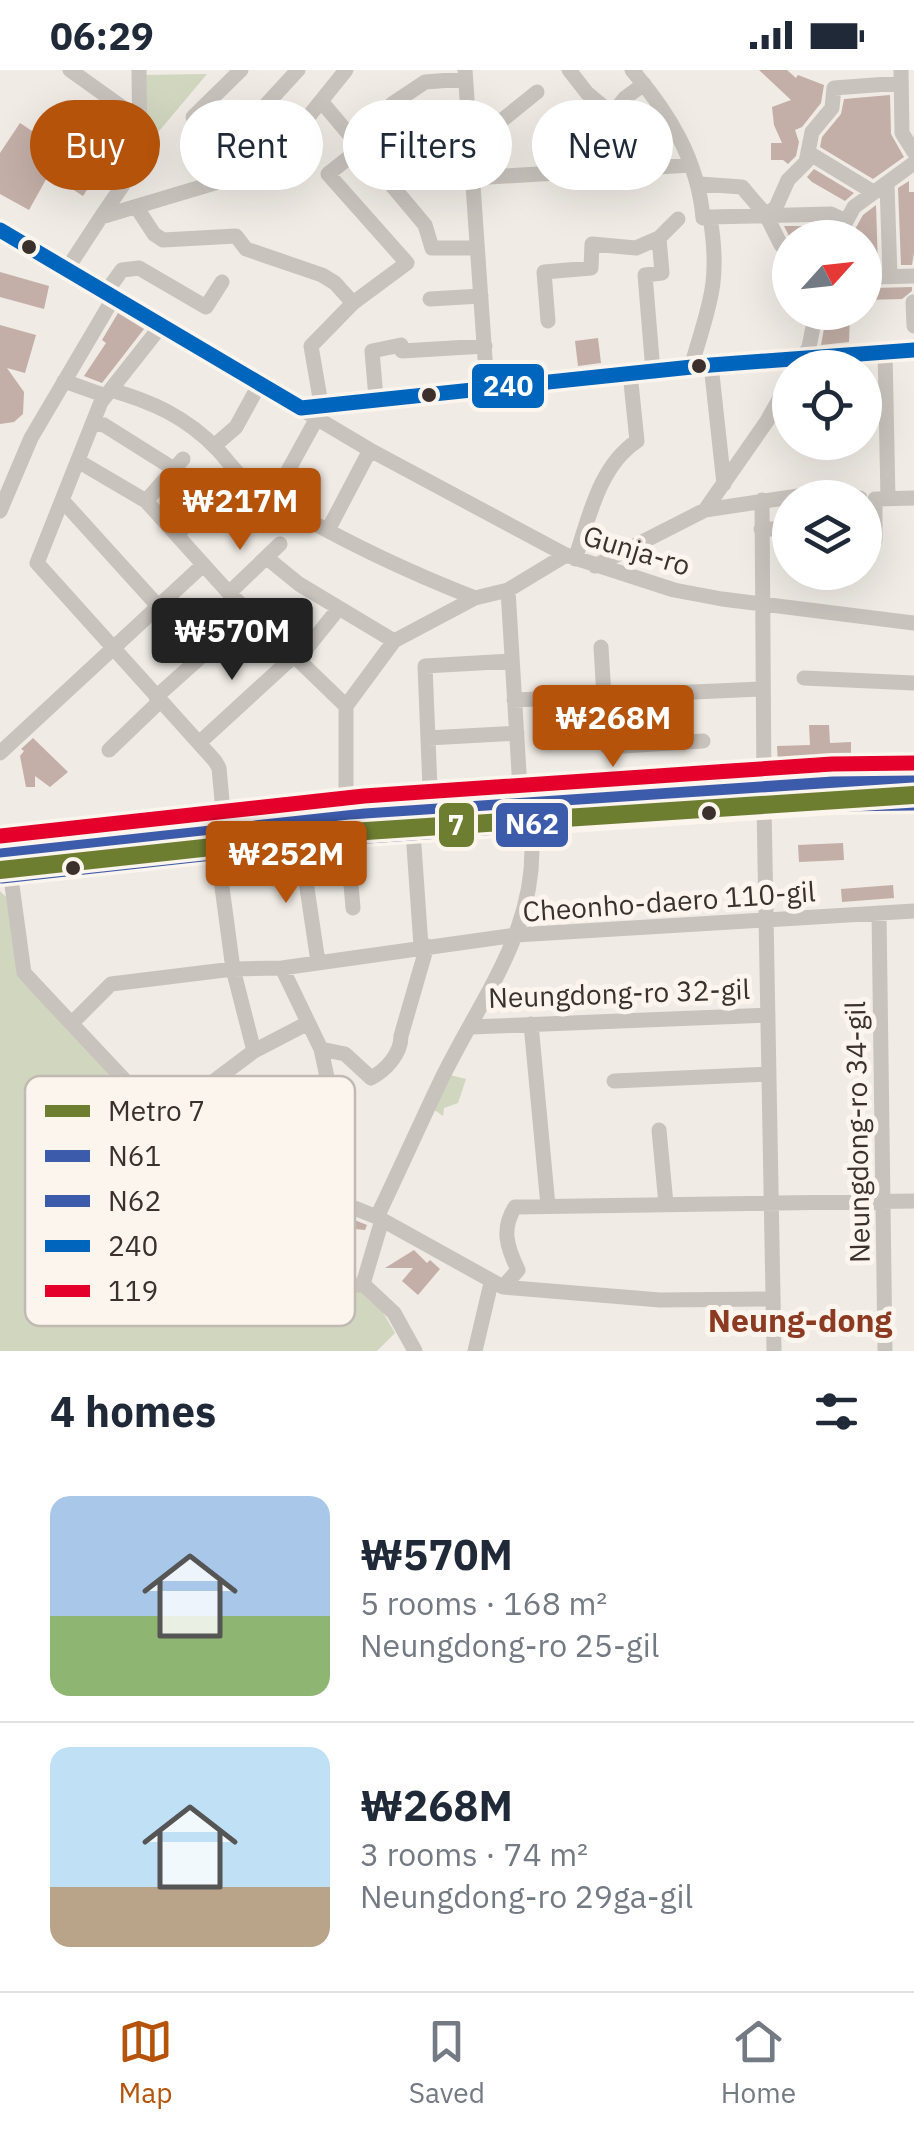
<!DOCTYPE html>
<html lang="en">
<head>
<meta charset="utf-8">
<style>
	body { margin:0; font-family:"IBM Plex Sans",sans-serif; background:#f2f2f3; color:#1f2937; height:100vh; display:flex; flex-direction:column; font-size:38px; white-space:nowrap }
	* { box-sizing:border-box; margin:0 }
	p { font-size:32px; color:#747a83 }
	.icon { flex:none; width:55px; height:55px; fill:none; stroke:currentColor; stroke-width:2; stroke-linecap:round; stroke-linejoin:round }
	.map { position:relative; height:1281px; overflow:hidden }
	.sheet { display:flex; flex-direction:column; background:#fff; flex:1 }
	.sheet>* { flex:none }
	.top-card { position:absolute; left:30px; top:30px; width:855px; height:90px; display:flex; gap:20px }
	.needle { width:65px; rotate:63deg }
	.controls { position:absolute; left:772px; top:150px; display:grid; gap:20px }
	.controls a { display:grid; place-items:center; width:110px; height:110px; border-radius:50%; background:#fff; box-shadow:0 10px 40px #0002; font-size:50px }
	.price { position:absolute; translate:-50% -85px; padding:0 22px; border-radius:10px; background:#b45309; color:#fff; font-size:32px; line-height:65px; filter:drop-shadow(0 2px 5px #0008) }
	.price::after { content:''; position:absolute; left:50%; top:60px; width:30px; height:22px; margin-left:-15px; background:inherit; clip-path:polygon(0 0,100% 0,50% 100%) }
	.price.on { background:#222; color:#fff }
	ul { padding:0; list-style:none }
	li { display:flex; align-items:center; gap:30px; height:250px; padding:0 50px }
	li+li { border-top:2px solid #e0e1e3 }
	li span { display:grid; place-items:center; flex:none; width:280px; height:200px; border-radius:20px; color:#555 }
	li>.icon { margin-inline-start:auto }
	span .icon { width:120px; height:120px; fill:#fffc; stroke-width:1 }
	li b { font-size:42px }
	h2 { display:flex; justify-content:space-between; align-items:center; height:120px; padding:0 50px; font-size:42px }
	.tag { padding:0 35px; border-radius:45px; background:#fff; box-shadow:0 10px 40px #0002; font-size:35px; line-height:90px }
	.tag.on { background:#b45309; color:#fff }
	.status { display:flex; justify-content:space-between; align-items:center; height:70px; padding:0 50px; background:#fff; direction:ltr }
	.status svg { height:28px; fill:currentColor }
	.tab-bar { display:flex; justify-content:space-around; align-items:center; height:140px; border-top:2px solid #e0e1e3; background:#fff; font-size:28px; color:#747a83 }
	.tab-bar a { display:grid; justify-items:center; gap:5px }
	.tab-bar .on { color:#b45309 }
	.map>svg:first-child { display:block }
</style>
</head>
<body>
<div class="status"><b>06:29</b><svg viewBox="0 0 49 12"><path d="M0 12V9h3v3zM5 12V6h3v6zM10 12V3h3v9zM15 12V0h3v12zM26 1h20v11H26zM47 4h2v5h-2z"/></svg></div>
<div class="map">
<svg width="914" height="1281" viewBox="0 0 914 1281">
	<rect width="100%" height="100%" fill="#f0ebe5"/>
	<!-- green -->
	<path fill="#d1d6bf" d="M207 4 144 79 143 5Z
		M0 821 8 829 18 908 178 1070C203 1163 250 1256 361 1220L382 1241 395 1263 377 1281H0Z
		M450 1005 466 1009 458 1033 444 1038 443 1046 433 1039Z"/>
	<!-- building -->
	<path fill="#c3afa7" d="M759 0H787L796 8 798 5 824 15 821 33 802 57 795 60 799 72 796 86 788 94 783 90H771V73H782L774 55 772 37 791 30Z
		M890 25 891 64 904 87 873 109 820 77 822 67 841 44 844 29Z
		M20 53 97 104 83 126 49 104 29 140 0 124V83Z
		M814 99 854 123 845 131 812 112 807 107Z
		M909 111V122H914V182L912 195H901L898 118Z
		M876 135 878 196 865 202V168H850L863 145Z
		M784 156H815V168L789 166Z
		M0 202 49 216 44 239 0 227Z
		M865 212 874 218 912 217V221L902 229 865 230Z
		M827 242 850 244 849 272 821 275Z
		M118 243 144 259 102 313 84 306 106 273 102 270Z
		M0 255 36 265 25 303 7 298 24 322 23 344 14 352 0 354Z
		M598 268 601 293 578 296 575 271Z
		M809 655H829L830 673 851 672V691L778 693 777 676 810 675Z
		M33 668 68 702 50 717 35 706V717H26L20 686 24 681 21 679Z
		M843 773 844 790 799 792 798 775Z
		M893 815 894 828 842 832 841 819Z
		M342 1145 367 1155 365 1160 355 1159 352 1165 336 1157Z
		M414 1180 427 1193 430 1190 440 1199 418 1225 402 1211 413 1198H385Z"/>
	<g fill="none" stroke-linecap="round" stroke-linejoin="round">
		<!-- minor -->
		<path stroke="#c9c3be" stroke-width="15" d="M70 0 140 50
			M241 0 193 47 255 101
			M465 0 487 317
			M569 0 587 23 612 44 625 28 644 14
			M632 0C669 43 698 90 703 148
			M901 0 902 63 914 82
			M465 9 425 12 392 34 419 80 470 76 537 22
			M321 31 425 155 432 178H477
			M612 44 631 59 648 98
			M227 77 298 0
			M809 83 873 122
			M472 108 691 95
			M700 114 742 117 766 145 781 175 790 178
			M887 114 890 206
			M137 138 154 164 163 170 236 166 246 179 322 205 335 213 353 233
			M766 145 776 137 788 110 806 92 812 62 832 38 834 18 901 13
			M101 147 140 90 139 0
			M0 160 370 380 566 485 674 520 722 529 914 553
			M837 168 854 137 914 93
			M67 199 101 147 255 101 276 87 346 0
			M875 207 914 206
			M106 222 122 200 139 198 206 237 222 212
			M430 229 481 226
			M913 232 914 256
			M548 251 544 202 591 198 592 174 636 178 659 168
			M161 256 101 332 37 493 215 691 219 698 225 763
			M885 281 888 429
			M711 295 724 414
			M691 297C709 235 721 213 710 147L831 144 846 151
			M797 298 809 277 816 242
			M653 301 645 205 662 203 659 168 678 149
			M64 311 106 326
			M111 320C153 332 186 347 217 379 229 392 240 408 254 418 324 462 398 498 475 528
			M376 328 372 281 401 275 402 281 485 276
			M321 334 311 276 353 233 407 193 328 104 361 78
			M301 338 711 295 914 280
			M93 353 104 355 174 399
			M214 376 236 357 259 315
			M78 391 146 431 229 523 346 636
			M273 428 317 348
			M878 429 914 428
			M62 430 158 536
			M762 430 764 719
			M146 431 183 389
			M705 440 767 351 790 310
			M0 441 31 368 114 227
			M761 459H790
			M328 460 370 380
			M177 465 198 441H233
			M865 469 875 470V429
			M267 488 299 514 394 571
			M575 489C589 448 599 396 637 371L630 303
			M595 496 705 440 818 423 860 428
			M508 520 521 736
			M229 523 280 474
			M601 577 607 677 703 671
			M298 589 339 538
			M804 608 914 613
			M156 627 250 543
			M514 630 761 619
			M428 668 517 663
			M199 673 295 585
			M109 680 160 631
			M0 683 203 495
			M764 736 774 1281
			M431 742 425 596 512 591
			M346 750V636L394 571 475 528 508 520 566 485
			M413 762 421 876
			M347 767 353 838
			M300 771 318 892
			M10 801 24 903 162 1050 181 1065 279 1116 324 1126 377 1147 503 1217 660 1230 773 1229
			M879 843 885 1281
			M282 898 321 979 343 1082 324 1126
			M72 953 111 914 233 899 282 898 516 865 914 841
			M531 954 548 1136
			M471 957 768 945
			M321 979 345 984 371 1008C386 1000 401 984 401 966L427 876
			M254 981 308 953
			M614 1011 769 1004
			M162 1050 254 981 233 899 217 780
			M659 1060 666 1134
			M189 1069V1085C232 1174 246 1240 363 1214L394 1243 415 1281
			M243 1097 273 1054
			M377 1147C399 1101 420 1054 442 1008 483 924 544 851 530 752
			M363 1214 382 1150
			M503 1217 518 1200C507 1177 501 1159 515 1137L914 1131
			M475 1281 491 1213"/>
		<!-- major -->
		<path stroke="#b8b1ad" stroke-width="18" d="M0 786 365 746 833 714 914 713
			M0 802 530 752 914 728"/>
		<defs>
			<path id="bus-1" d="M0 786 365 746 833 714 914 713"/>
			<path id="bus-2" d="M2 806 367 766 834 734 914 733"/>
			<path id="bus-3" d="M0 160 301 338 711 295 914 280"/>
			<path id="bus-4" d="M0 766 364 726 832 694 914 693"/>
		</defs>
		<!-- bus-1 casing -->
		<use href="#bus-1" stroke="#fbf5ee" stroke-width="22"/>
		<!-- bus-2 casing -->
		<use href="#bus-2" stroke="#fbf5ee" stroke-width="22"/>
		<!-- bus-3 casing -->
		<use href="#bus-3" stroke="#fbf5ee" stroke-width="22"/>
		<!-- bus-4 casing -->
		<use href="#bus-4" stroke="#fbf5ee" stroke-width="22"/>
		<!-- bus-1 -->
		<use href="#bus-1" stroke="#3d5bab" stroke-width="15"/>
		<!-- bus-2 -->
		<use href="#bus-2" stroke="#3d5bab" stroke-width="15"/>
		<!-- bus-3 -->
		<use href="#bus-3" stroke="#0065bd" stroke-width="15"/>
		<!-- bus-4 -->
		<use href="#bus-4" stroke="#e4002b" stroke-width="15"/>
		<defs>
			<path id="metro-1" d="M0 800 351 762 914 725"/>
		</defs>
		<!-- metro-1 casing -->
		<use href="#metro-1" stroke="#fbf5ee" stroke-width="25"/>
		<!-- metro-1 -->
		<use href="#metro-1" stroke="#6e7e31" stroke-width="18"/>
	</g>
	<!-- markers -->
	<g fill="#3b302b" stroke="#fbf5ee" stroke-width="4">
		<circle cx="29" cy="177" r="9"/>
		<circle cx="699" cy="296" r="9"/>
		<circle cx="429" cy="325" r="9"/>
		<circle cx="709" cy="743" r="9"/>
		<circle cx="73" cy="798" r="9"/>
	</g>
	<g text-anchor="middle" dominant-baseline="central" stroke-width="10" stroke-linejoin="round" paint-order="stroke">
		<!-- street labels -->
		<g font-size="28" fill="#3b302b" stroke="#fbf5ee">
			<text transform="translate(637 480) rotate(17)">Gunja-ro</text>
			<text transform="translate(669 831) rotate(-4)">Cheonho-daero 110-gil</text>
			<text transform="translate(619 923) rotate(-2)">Neungdong-ro 32-gil</text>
			<text transform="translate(857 1062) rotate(-91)">Neungdong-ro 34-gil</text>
		</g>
		<!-- quarter labels -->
		<g font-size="32" font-weight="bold" fill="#8c3b22" stroke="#fbf5ee">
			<text x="800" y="1250">Neung-dong</text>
		</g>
	</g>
	<!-- legend -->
	<rect x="25" y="1006" width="330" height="250" rx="15" fill="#fbf5ee" stroke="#c1bab4" stroke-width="2.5"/>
	<rect x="45" y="1035" width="45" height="12" fill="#6e7e31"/>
	<rect x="45" y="1080" width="45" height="12" fill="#3d5bab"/>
	<rect x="45" y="1125" width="45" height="12" fill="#3d5bab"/>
	<rect x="45" y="1170" width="45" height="12" fill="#0065bd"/>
	<rect x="45" y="1215" width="45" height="12" fill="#e4002b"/>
	<g font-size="28" fill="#3b302b">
		<text x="108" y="1051">Metro 7</text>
		<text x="108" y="1096">N61</text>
		<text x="108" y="1141">N62</text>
		<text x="108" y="1186">240</text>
		<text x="108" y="1231">119</text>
	</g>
	<g stroke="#fbf5ee" stroke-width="4">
		<rect x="470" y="292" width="76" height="48" rx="10" fill="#0065bd"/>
		<rect x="494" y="731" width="76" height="48" rx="10" fill="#3d5bab"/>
		<rect x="437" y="731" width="39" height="48" rx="10" fill="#6e7e31"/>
	</g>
	<g font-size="28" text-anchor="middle" font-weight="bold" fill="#fff">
		<text x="508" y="326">240</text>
		<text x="532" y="764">N62</text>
		<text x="456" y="765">7</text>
	</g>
</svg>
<div class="controls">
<a><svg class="needle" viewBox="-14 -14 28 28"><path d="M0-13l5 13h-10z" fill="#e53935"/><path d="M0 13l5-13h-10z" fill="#747a83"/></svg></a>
<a><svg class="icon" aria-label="locate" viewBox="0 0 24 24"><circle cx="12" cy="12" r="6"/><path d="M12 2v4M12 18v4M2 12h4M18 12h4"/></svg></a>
<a><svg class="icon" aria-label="layers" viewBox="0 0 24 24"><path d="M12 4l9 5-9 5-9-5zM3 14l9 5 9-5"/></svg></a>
</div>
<b class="price" style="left:240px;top:483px">₩217M</b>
<b class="price on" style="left:232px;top:613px">₩570M</b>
<b class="price" style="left:613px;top:700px">₩268M</b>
<b class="price" style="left:286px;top:836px">₩252M</b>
<div class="top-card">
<a class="tag on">Buy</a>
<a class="tag">Rent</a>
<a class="tag">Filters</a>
<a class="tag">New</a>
</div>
</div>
<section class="sheet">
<h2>4 homes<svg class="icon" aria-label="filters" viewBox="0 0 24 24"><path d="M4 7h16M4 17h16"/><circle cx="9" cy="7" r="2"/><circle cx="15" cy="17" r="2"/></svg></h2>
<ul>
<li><span style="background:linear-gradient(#a9c7e8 60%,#8fb573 0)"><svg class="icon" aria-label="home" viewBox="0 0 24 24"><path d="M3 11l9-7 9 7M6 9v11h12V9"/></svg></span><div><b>₩570M</b><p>5 rooms · 168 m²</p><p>Neungdong-ro 25-gil</p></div></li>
<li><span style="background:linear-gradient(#bfe0f5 70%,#b9a48a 0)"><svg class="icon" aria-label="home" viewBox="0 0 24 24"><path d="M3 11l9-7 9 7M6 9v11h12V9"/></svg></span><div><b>₩268M</b><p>3 rooms · 74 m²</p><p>Neungdong-ro 29ga-gil</p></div></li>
</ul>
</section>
<nav class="tab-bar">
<a class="on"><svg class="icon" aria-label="map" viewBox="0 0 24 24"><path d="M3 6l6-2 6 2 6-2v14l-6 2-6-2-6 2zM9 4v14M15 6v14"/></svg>Map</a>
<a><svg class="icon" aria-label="saved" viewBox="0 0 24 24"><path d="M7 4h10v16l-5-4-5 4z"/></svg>Saved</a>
<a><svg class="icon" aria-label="home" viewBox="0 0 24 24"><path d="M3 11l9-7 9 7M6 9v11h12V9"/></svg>Home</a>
</nav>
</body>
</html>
